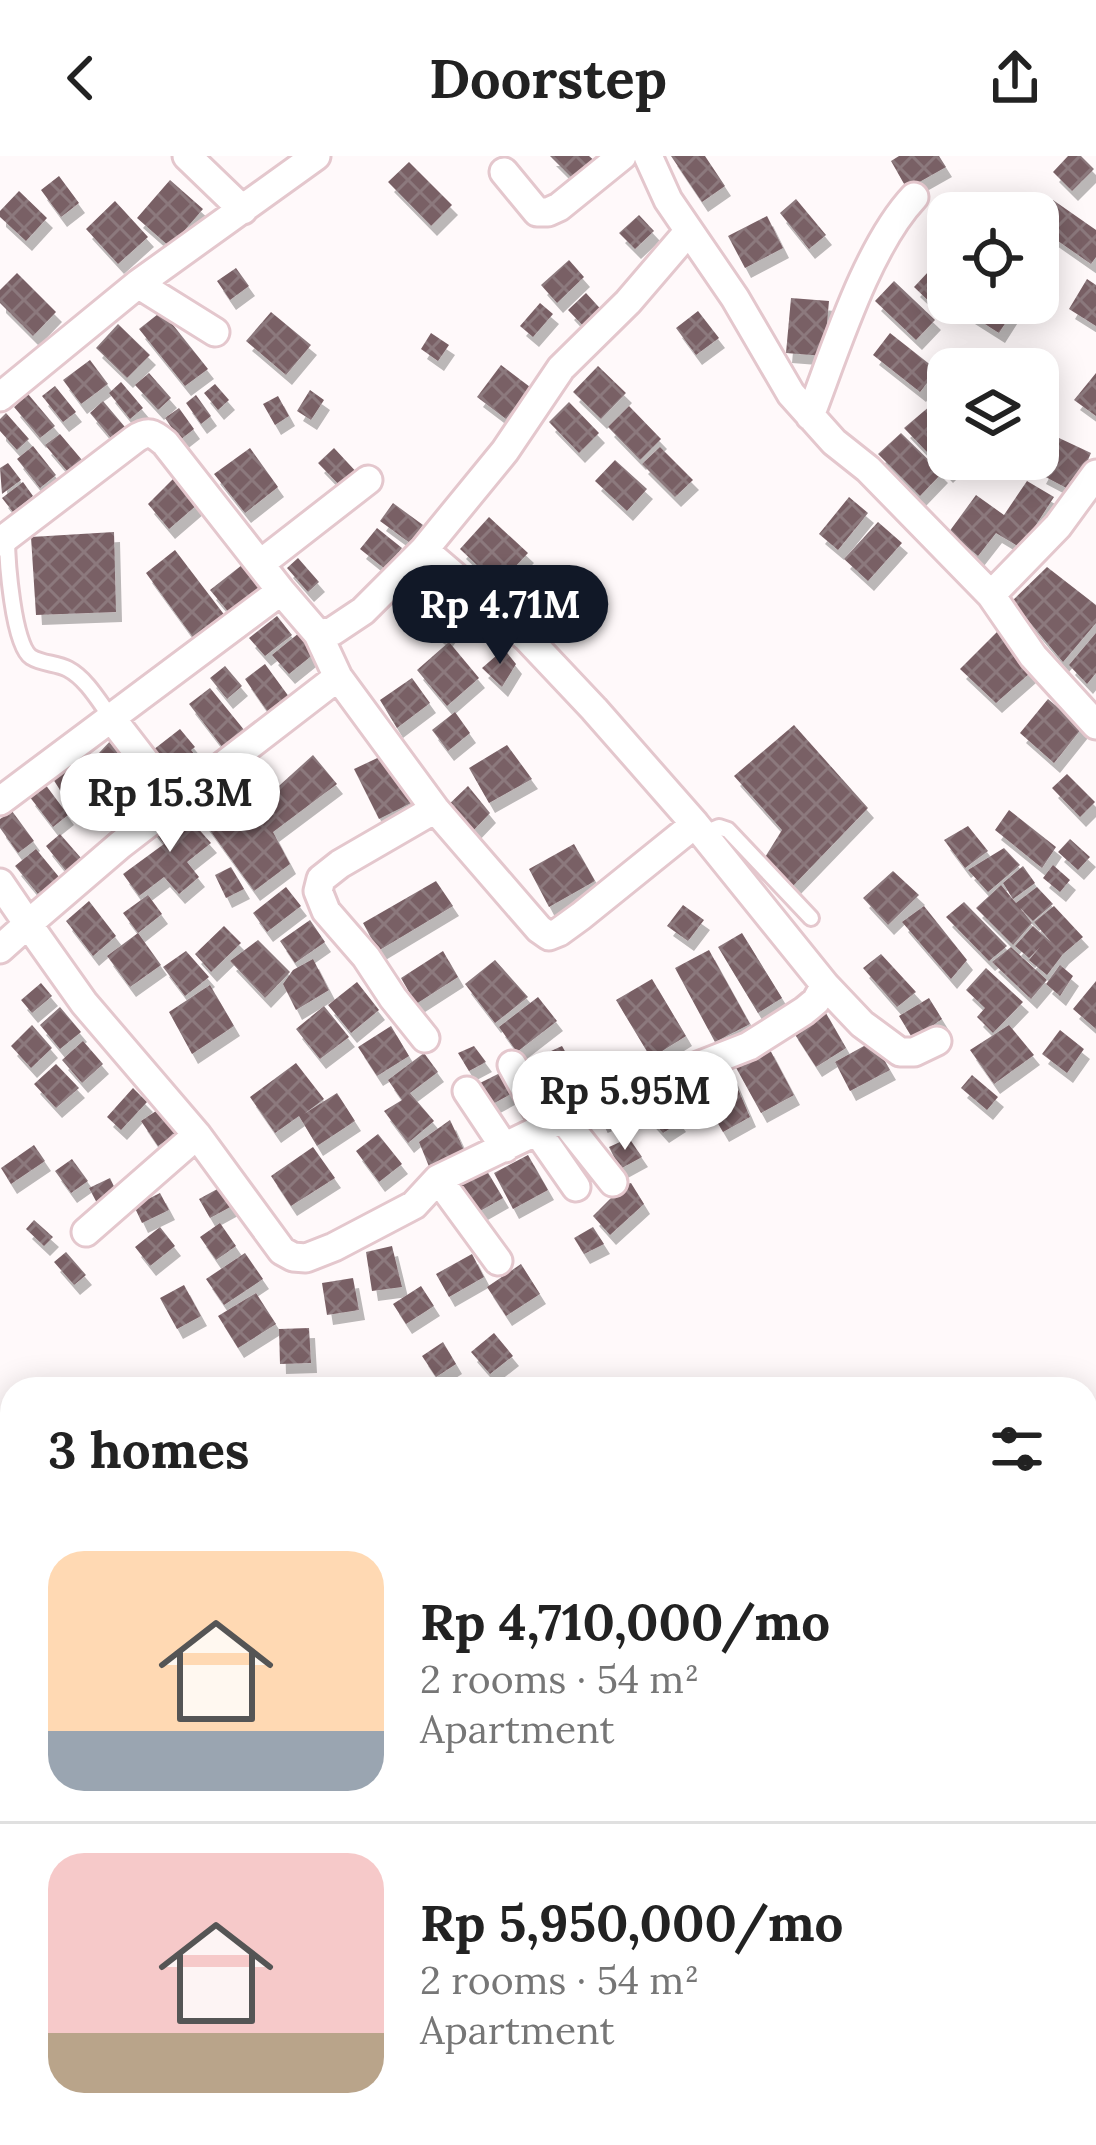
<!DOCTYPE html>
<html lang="en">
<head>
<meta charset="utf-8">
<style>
	body { margin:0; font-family:Lora,serif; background:#f6f6f6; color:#222; height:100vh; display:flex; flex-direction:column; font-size:45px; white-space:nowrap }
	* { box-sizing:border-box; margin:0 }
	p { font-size:39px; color:#767676 }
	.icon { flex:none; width:66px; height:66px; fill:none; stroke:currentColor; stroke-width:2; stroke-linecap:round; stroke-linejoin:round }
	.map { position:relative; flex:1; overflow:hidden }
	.details { position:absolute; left:0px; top:1221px; width:1098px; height:768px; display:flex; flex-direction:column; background:#fff; border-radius:36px 36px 0 0; box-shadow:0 6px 30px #0003 }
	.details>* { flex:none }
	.controls { position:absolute; left:927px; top:36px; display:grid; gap:24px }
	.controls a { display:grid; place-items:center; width:132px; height:132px; border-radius:24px; background:#fff; box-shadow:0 6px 30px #0003; font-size:60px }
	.price { position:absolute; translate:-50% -102px; padding:0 27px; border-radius:42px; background:#fff; color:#222; font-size:39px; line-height:78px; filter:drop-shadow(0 3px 6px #0008) }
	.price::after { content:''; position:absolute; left:50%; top:72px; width:36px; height:27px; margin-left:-18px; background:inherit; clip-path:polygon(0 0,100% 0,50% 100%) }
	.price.selected { background:#111827; color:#fff }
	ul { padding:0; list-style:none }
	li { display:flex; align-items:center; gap:36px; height:300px; padding:0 48px }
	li+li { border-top:3px solid #e0e0e0 }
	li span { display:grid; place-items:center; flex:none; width:336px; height:240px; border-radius:36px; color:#555 }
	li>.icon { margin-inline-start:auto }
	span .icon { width:144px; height:144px; fill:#fffc; stroke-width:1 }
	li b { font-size:51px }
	h2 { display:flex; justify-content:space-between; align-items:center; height:144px; padding:0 48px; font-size:51px }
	header { display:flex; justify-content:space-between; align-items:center; height:156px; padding:0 48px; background:#fff; font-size:54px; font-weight:800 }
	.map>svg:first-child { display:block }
</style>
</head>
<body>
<header><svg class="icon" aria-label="back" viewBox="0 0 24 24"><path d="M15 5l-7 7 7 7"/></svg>Doorstep<svg class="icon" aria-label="share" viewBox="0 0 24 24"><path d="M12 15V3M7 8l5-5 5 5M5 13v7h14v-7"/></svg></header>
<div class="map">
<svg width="1096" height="1989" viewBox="0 0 1096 1989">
	<defs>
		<pattern id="building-cross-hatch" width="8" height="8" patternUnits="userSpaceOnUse" patternTransform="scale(3)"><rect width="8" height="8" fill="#796065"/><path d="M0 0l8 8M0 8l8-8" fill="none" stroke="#8c797d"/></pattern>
		<filter id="shadow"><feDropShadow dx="6" dy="10" stdDeviation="0" flood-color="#0004"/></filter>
	</defs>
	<rect width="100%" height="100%" fill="#fff9fa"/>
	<!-- building -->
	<path fill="url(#building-cross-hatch)" filter="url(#shadow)" d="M550 0H589L596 6 576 26Z
		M671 0H705L725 30 702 46Z
		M899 0H939L946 11 907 33 891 5Z
		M1068 0H1081L1094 13 1072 35 1053 16Z
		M409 6 452 49 431 70 388 26Z
		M59 20 79 47 61 61 41 34Z
		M170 24 203 53 170 91 137 62Z
		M19 35 47 62 26 85 0 61V55Z
		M796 43 826 79 809 93 780 57Z
		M1053 44 1096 74V101L1091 108 1038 71V66Z
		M115 45 148 81 118 108 86 73Z
		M639 59 654 75 635 93 619 77Z
		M767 60 783 92 745 112 728 80Z
		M944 99 948 102V144L938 154 914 131Z
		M569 104 584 121 557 147 541 129Z
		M236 112 249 130 230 144 217 125Z
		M17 117 56 156 33 180 0 147V134Z
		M1087 123 1096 129V170L1069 153Z
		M894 125 935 164 916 184 875 145Z
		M586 137 607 160 589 176 568 154Z
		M791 142 829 145 824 200 786 197Z
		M540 147 553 158 533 181 520 170Z
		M977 147H1001L1013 155 999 177 969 158Z
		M162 155 208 213 185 230 139 173Z
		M698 155 719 182 696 199 676 172Z
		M271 156 311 189 286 219 246 185Z
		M118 168 150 199 127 222 96 192Z
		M431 177 449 189 438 205 421 193Z
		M890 177 937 214 920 236 873 199Z
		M90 204 108 228 81 248 63 224Z
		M501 209 530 231 506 263 477 241Z
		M598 210 626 237 601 263 573 236Z
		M149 217 171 242 158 254 135 229Z
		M1096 217V260L1074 244Z
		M121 226 143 252 130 263 109 237Z
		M215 228 229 244 218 254 204 237Z
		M55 230 76 256 63 266 42 240Z
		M310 234 324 244 311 264 297 255Z
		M28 238 55 270 40 282 14 251Z
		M196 239 211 260 201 268 186 247Z
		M278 240 289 260 275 269 263 248Z
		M103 245 125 271 111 282 90 257Z
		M569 246 599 277 579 297 549 266Z
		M629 250 661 283 640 304 608 271Z
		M930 250 948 271V303H961L947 317 904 272Z
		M179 252 194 273 180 284 165 262Z
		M6 257 29 283 17 294 0 275V263Z
		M901 277 942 317 920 340 878 298Z
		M60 278 82 304 68 316 45 289Z
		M1059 282 1091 297 1074 336 1040 318Z
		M33 290 56 319 40 332 17 303Z
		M660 291 693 324 675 341 642 308Z
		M250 292 278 331 245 357 214 318Z
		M334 292 361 321 346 336 318 307Z
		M615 304 647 333 627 355 595 325Z
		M8 307 21 324 2 338 0 312Z
		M174 322 198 348 169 373 148 348Z
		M1027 325 1054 341 1021 392 996 377 978 400 949 376 976 339 1004 359Z
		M23 326 33 340 13 356 2 342Z
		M849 341 868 357 838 394 819 378Z
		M393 347 423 369 410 387 380 365Z
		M489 361 528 397 498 429 460 393Z
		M878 366 902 387 868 425 844 403Z
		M377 372 402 392 385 413 360 393Z
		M114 376 116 456 36 459 31 381Z
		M175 394 226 461 197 487 146 417Z
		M298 402 319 426 308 436 287 412Z
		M242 409 262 434 231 459 210 434Z
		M1047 411 1096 449V467L1063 506 1012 445Z
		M429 424 467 452 445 483 406 455Z
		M277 460 292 479 265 500 249 482Z
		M997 476 1014 490 1030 517 996 547 960 513Z
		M299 477 315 497 289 518 272 499Z
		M1096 477V517L1087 528 1069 509Z
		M449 486 479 522 447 550 417 514Z
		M504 493 516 508 502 531 482 512Z
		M265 508 295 549 274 565 245 523Z
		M225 510 242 530 227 543 210 522Z
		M412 522 430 547 397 572 380 544Z
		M210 532 245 575 223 592 189 548Z
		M1048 543 1082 572 1054 607 1020 577Z
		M455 556 470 577 448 595 432 574Z
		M794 569 868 652 791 732 762 706 782 674 734 620Z
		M180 573 195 591 191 594 204 610 180 627 153 594Z
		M114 581 134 600 117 617 98 598Z
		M507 589 532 623 489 647 469 612Z
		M85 594 113 623 101 634 73 605Z
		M388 597 415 645 379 663 354 613Z
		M313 599 337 628 273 676 290 708 254 735 188 644 247 604 269 639Z
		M69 614 89 647 74 656 53 623Z
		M137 614 153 629 139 643 124 628Z
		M1067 618 1095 646 1080 661 1052 632Z
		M45 628 68 659 53 671 29 640Z
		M111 628 137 661 120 674 95 640Z
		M468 630 490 657 469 679 444 653Z
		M178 650 211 687 187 706 199 721 179 738 164 721 139 740 123 718 164 688 150 670Z
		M1009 654 1056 691 1042 712 995 674Z
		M12 655 34 685 18 697 0 672V663Z
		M968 670 988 695 965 712 944 684Z
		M60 678 81 702 66 715 46 690Z
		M1070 683 1090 701 1078 714 1058 696Z
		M574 688 595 725 549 751 529 713Z
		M1004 692 1020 709 988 736 968 714Z
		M36 693 59 721 38 738 15 710Z
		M1053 709 1070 724 1060 736 1043 722Z
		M1023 710 1035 727 1013 743 1003 727Z
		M231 711 244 733 226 742 215 719Z
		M893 715 919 739 888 769 863 742Z
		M436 725 453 750 378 795 363 767Z
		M1001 729 1016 747 1037 731 1053 748 1033 765 1020 752 1032 767 1013 789 976 752Z
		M286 731 301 750 267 776 253 757Z
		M148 739 162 758 138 777 123 757Z
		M89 745 116 780 93 800 66 765Z
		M964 746 1007 790 989 805 946 761Z
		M683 749 704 764 688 785 667 770Z
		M924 750 967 804 951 823 902 766Z
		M1054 750 1083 781 1063 798 1047 819 1029 804 1040 791 1029 802 1015 790 1033 770 1051 786 1034 766Z
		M310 764 325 786 295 807 280 785Z
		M224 770 241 787 211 816 195 798Z
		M138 777 161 809 130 831 107 800Z
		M742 777 782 842 758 857 718 791Z
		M258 784 290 816 265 842 230 805Z
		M1011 791 1047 824 1031 843 992 806Z
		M709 794 750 868 715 886 675 812Z
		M186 795 209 821 185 840 163 811Z
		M443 795 458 821 416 848 401 822Z
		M881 798 916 836 897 851 863 812Z
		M313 803 329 834 296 854 283 828 293 814Z
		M495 804 528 841 495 867 465 828Z
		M1060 809 1073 820 1060 840 1046 828Z
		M986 812 1023 846 993 877 977 861 985 852 966 834Z
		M652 823 686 880 651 902 616 844Z
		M1096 825V873L1073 853Z
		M357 826 379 854 351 877 328 849Z
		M41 827 52 840 32 857 21 844Z
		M210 829 234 870 192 898 169 856Z
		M538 841 557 865 517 896 499 871Z
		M929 842 942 863 913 883 899 860Z
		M324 850 349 881 320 903 296 873Z
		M60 851 81 876 60 893 40 869Z
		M823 852 846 892 816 911 792 874Z
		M32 869 52 892 31 912 11 890Z
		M1009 869 1034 899 994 928 970 894Z
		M391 870 409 900 377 920 358 891Z
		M1060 874 1084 893 1067 917 1042 898Z
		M83 885 103 908 82 927 62 904Z
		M873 885 890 914 850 935 835 906Z
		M474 890 486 906 469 915 458 897Z
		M562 890 579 920 543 938 527 906Z
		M768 890 794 939 761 957 734 908Z
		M424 897 438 916 410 937 434 965 408 987 384 955 402 944 388 924Z
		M296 907 324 943 304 958 337 937 355 965 317 990 299 960 275 977 250 941Z
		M56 908 79 932 56 952 34 928Z
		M728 910 750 961 723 976 693 925Z
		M508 913 518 934 487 951 476 929Z
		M972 919 998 941 987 954 961 932Z
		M133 932 147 946 121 974 107 961Z
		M656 933 680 966 663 977 634 945Z
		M162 951 179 975 158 990 141 965Z
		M450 964 465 996 430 1013 419 986Z
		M378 978 402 1008 379 1026 356 995Z
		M629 982 642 1001 620 1013 609 991Z
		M34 989 45 1005 11 1028 1 1012Z
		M313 991 335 1022 291 1050 271 1020Z
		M528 999 548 1034 513 1053 494 1017Z
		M72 1003 88 1025 71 1037 55 1015Z
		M484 1010 503 1042 473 1059 457 1024Z
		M110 1022 118 1039 98 1049 89 1032Z
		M631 1027 644 1048 610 1079 593 1060 625 1028Z
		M221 1031 232 1050 210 1062 199 1043Z
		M160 1037 169 1054 142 1067 134 1050Z
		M34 1064 53 1081 44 1090 26 1073Z
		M220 1067 236 1090 216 1104 200 1081Z
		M160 1071 175 1090 150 1110 135 1091Z
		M593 1071 604 1088 584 1098 574 1082Z
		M392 1090 402 1131 372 1135 366 1096Z
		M66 1096 86 1119 74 1129 54 1106Z
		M245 1097 263 1123 224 1149 206 1123Z
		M472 1098 484 1121 449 1141 436 1118Z
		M521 1108 540 1138 506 1160 487 1131Z
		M353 1122 359 1154 327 1159 322 1127Z
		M184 1129 201 1160 177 1173 160 1142Z
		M421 1130 434 1150 406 1168 393 1148Z
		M256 1137 276 1168 238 1192 218 1160Z
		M309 1172 311 1207 280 1208 279 1173Z
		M494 1177 513 1200 490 1218 471 1196Z
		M443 1186 456 1208 436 1221 422 1200Z
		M1086 1431 1096 1436V1469L1086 1464Z
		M1086 1597 1096 1601V1613L1091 1626 1086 1623Z
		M1086 1646 1096 1658V1674L1086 1682Z
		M0 1808 12 1815V1827L7 1835 0 1831Z
		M7 1844 12 1847V1880L0 1873V1858Z
		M1086 1844 1096 1848V1882L1086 1878Z
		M0 1955 12 1962V1977H21L15 1989 0 1983Z
		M31 1977H60L53 1989H28L25 1988Z
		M81 1977H122L116 1989H103Z
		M900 1977H976L972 1989H906Z"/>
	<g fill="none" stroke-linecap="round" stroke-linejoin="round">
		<defs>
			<path id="service" d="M7 381C7 404 13 489 31 501 42 508 57 507 68 513 87 523 100 547 112 563
				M702 678 719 671 728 674 811 762"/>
			<path id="minor" d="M187 0 243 54
				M648 0 668 44 735 142 791 238 834 286 868 313 991 439 1033 500 1096 569
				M504 16 537 56H548L559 51 622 0
				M138 128 215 176
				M0 241 138 128 316 0
				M810 260C835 195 867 91 914 41
				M0 386 135 283C148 274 153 277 165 287L281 435 318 478 333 475 363 455 424 394 505 295 561 212 628 146 688 76
				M424 394 527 482 594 553 695 668 825 829 862 868 900 896H914L937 885
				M260 408 368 324
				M991 439 1058 370 1096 318
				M338 521 435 653 539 773 549 780 559 776 581 760 695 668
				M112 563 177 647
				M0 645 281 435
				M0 727 28 768 120 689 338 521 318 478
				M0 793 28 768 84 847 197 979 282 1095 293 1101 306 1102 334 1091 414 1049 438 1023 595 947 657 926 749 890 804 855 816 845 825 829
				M425 882 393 842 366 801 326 755 318 735 321 723 340 708 435 653
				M512 909 546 971
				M467 935 505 992
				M563 963 613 1026
				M537 975 576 1031
				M438 1023 498 1105
				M86 1076 197 979
				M0 1789 12 1795
				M1086 1824 1096 1814
				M0 1890 12 1896
				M128 1989 134 1977
				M981 1989 988 1977"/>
		</defs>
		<!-- service casing -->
		<use href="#service" stroke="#e4c7cd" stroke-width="20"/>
		<!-- minor casing -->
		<use href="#minor" stroke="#e4c7cd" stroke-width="33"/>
		<!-- path -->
		<path stroke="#b6aeb0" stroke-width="4.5" stroke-dasharray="9 9" stroke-linecap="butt" d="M606 968 611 979"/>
		<!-- service -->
		<use href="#service" stroke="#fff" stroke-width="14"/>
		<!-- minor -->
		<use href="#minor" stroke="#fff" stroke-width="27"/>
	</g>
</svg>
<div class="controls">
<a><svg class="icon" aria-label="locate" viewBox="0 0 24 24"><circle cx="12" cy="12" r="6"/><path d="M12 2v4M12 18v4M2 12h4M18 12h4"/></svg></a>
<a><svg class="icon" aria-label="layers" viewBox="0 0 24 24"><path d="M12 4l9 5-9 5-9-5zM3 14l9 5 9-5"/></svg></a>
</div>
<b class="price selected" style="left:500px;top:511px">Rp 4.71M</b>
<b class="price" style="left:170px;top:699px">Rp 15.3M</b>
<b class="price" style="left:625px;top:997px">Rp 5.95M</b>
<section class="details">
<h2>3 homes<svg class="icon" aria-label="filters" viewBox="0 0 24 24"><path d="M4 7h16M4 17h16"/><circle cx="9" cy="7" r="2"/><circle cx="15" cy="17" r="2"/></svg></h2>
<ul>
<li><span style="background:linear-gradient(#ffd9b3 75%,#9aa5b1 0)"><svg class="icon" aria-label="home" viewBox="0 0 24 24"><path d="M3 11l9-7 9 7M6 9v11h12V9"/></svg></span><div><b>Rp 4,710,000/mo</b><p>2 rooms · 54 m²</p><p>Apartment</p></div></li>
<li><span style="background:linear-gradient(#f6c9c9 75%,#b9a48a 0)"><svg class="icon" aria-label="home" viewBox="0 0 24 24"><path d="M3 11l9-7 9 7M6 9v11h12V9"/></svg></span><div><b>Rp 5,950,000/mo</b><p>2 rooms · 54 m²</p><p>Apartment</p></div></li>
</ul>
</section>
</div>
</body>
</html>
